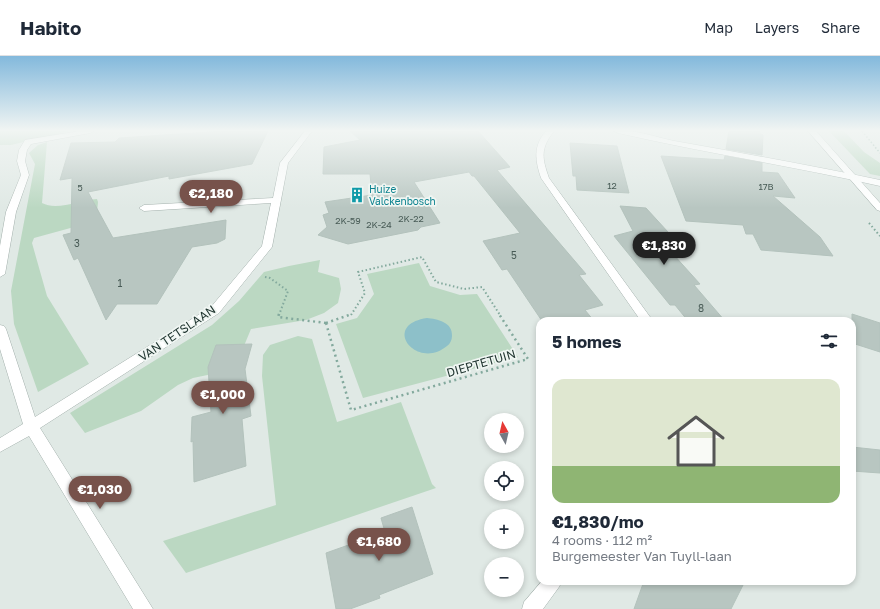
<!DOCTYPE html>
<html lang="en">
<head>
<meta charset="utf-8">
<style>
	body { margin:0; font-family:"Golos Text",sans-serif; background:#f6f6f7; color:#1f2937; height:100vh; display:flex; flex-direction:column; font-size:15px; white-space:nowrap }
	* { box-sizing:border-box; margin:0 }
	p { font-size:13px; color:#747a83 }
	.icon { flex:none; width:22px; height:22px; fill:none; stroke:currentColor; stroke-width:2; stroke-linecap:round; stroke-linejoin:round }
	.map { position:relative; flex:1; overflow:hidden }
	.side { position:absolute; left:536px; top:261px; width:320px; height:268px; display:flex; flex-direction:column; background:#fff; border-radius:12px; box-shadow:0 2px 6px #0003 }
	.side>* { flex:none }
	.needle { width:26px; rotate:352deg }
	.fabs { position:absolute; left:484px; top:357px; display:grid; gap:8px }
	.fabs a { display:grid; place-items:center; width:40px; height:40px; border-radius:50%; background:#fff; box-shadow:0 2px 6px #0003; font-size:20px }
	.price { position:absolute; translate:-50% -34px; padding:0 9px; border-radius:14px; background:#77524b; color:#fff; font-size:13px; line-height:26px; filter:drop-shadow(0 1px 2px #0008) }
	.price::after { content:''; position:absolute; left:50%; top:24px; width:12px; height:9px; margin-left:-6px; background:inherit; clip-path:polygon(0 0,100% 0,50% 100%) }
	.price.current { background:#222; color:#fff }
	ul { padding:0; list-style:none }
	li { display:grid; align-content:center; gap:8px; height:212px; padding:0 16px }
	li+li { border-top:1px solid #e0e1e3 }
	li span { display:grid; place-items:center; height:124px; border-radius:12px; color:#555 }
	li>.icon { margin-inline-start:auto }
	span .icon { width:72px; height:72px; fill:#fffc; stroke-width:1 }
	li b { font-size:17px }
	h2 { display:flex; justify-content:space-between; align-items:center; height:48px; padding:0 16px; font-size:17px }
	header { display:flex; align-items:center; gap:24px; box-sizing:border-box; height:56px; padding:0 20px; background:#fff; border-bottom:1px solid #e0e1e3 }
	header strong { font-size:19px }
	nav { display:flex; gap:22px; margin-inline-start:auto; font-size:14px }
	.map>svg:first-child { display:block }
</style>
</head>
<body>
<header>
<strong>Habito</strong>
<nav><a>Map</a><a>Layers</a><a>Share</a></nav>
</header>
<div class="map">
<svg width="880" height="553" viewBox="0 0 880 553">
	<rect width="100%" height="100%" fill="#e0e9e5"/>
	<!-- green -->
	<path fill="#bbd8c2" d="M0 75H70L11 89H0Z
		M829 75H844L864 96 880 107V120L870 118Z
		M47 86 42 147C57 155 80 144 97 143L98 146 96 165 34 182 32 187 47 240 89 308 38 336 14 268 11 235 35 108 29 97 38 89Z
		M320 204 318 216 339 222 341 233 338 247 324 257 306 264 251 273 236 309 222 316 193 322 178 329 141 355 85 377 70 357 212 269 239 245 264 216 289 210Z
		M419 207 430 230 460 239 477 238 518 301 363 342 336 268 357 262 374 238 367 218Z
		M298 280 312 283 337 366 401 346 432 428 436 432 186 517 163 485 276 449 262 320 263 299 270 289Z"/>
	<!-- water -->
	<path fill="#8dc0c9" d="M427 262C437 263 453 266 452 280 452 284 450 288 447 290 417 315 380 269 427 262Z"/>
	<!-- building -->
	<path fill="#b8c6c1" stroke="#b3c2bc" d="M224 75H268L252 108 169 123V120L88 136 113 182 226 164 225 183 217 187 192 191 157 248H117L106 264 78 202 74 204 63 179 71 177 72 122 60 124 71 87 115 86 119 82Z
		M350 75H478L510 111 497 114 586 218 579 219 603 249 585 254 594 265H542L507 213 502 214 483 185 520 177 474 120H472L469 116 414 126 440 167 421 171 418 174 348 188 318 179 327 171 323 159 329 157 325 146 372 139 370 118H323L324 91 360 84Z
		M729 75H760V78L763 79 762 99 726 93Z
		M570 87 617 90 629 137 577 134 576 120H573Z
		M661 100 724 104 725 100 762 107V116L778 117 795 142 773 140 820 181 833 200 761 194 753 178H746L743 169 686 165Z
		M620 150 646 152 668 176 655 178 700 228 694 229 725 265H688L675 249H670L614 180 633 175Z
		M852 258 880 267V296L852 287Z
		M252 288 245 313 251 360 242 363 246 410 194 426 193 385 191 386 192 361 211 356 208 311 216 289Z
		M852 391 880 394V417L852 415Z
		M412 451 433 518 379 539 380 542 350 553H336L326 497 385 476 381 462Z
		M644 525H745L731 553H634Z"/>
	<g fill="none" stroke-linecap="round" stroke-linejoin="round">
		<defs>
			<path id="minor" d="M80 75H94L90 77 31 88 27 94 25 105 29 119 16 156 5 218 0 221V190L6 156 21 119 17 105 19 94 25 84Z
				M305 75H312L288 107 272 191 219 257 40 372 153 553H133L29 380 0 396V382L23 368 0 293V269L4 270 6 273 35 361 211 251 262 190 271 147 144 155 139 152 144 149 273 142 280 107Z
				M546 75H554C540 93 542 102 549 122L653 265H641L541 122C535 104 533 90 546 75Z
				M614 75C635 72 659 83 680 86 747 98 814 110 880 124V130C793 110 705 97 618 77Z
				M542 525H562L559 531 543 553H522L524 546Z"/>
			<path id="tertiary" d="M808 75H816L880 147V155L877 154Z"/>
		</defs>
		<!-- minor casing -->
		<use href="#minor" stroke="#a3b0ac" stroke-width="1"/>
		<!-- tertiary casing -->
		<use href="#tertiary" stroke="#a3b0ac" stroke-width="1"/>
		<!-- path-far2 -->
		<path stroke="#83a99d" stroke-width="1.5" stroke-dasharray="1.5 2" stroke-linecap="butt" d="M862 75 880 97"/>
		<!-- path-far1 -->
		<path stroke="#83a99d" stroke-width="2" stroke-dasharray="1.5 2.5" stroke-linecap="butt" d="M869 167 880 180
			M265 221 270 222 288 235 279 259
			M351 259 365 237 358 216 422 201 436 226 464 233 482 231 500 259"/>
		<!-- path -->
		<path stroke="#83a99d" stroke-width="2.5" stroke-dasharray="2 3.5" stroke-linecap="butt" d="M279 258 278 261 326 267
			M326 267 351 354 528 303 499 258
			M326 267 352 258"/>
		<!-- minor -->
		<use href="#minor" fill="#fff" fill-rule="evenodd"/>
		<!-- tertiary -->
		<use href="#tertiary" fill="#fff" fill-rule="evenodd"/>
	</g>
	<!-- sky -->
	<linearGradient id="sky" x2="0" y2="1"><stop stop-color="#83b9dc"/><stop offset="0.49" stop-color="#f1f5f3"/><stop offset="1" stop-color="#f1f5f3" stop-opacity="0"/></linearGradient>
	<rect width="880" height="152" fill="url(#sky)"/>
	<!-- icons -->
	<defs>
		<symbol id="building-bare" viewBox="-9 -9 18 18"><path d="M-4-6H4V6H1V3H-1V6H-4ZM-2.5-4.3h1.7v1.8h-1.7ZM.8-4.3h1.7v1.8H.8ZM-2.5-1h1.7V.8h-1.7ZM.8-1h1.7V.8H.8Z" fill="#0f9aa8" stroke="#f0f6f3" stroke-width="2.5" paint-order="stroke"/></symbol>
	</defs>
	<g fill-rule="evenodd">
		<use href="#building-bare" x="346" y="128" width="22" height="22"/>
	</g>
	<g text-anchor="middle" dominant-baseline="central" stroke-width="3.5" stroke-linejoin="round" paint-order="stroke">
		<!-- far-number labels -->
		<g font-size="9" fill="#485b56">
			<text x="612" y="129">12</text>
			<text x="766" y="130">17B</text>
			<text x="80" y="131">5</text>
			<text x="411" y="162">2K-22</text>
			<text x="348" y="164">2K-59</text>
			<text x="379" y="168">2K-24</text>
		</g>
		<!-- far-culture labels -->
		<g font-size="10" fill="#0d838f" stroke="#f0f6f3" text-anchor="start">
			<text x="369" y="133">Huize<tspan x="369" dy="12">Valckenbosch</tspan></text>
		</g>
		<!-- number labels -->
		<g font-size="10" fill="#485b56">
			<text x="77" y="187">3</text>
			<text x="514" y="199">5</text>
			<text x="120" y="227">1</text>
			<text x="701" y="252">8</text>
		</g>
		<!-- street labels -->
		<g font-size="12" fill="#223732" stroke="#f0f6f3">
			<text transform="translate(177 277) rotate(-34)">VAN TETSLAAN</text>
			<text transform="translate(481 307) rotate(-16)">DIEPTETUIN</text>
		</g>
	</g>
</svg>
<div class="fabs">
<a><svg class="needle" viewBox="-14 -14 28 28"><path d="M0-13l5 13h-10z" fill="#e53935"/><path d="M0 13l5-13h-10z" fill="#747a83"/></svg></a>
<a><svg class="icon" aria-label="locate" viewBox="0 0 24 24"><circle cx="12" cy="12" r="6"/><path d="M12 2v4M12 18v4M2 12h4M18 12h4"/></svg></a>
<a>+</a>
<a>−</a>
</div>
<b class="price" style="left:211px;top:158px">€2,180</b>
<b class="price current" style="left:664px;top:210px">€1,830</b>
<b class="price" style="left:223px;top:359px">€1,000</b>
<b class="price" style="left:100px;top:454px">€1,030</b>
<b class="price" style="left:379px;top:506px">€1,680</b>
<section class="side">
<h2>5 homes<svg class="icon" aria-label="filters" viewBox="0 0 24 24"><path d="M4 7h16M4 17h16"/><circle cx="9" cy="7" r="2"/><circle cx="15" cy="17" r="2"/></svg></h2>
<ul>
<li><span style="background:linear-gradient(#dfe7d0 70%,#8fb573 0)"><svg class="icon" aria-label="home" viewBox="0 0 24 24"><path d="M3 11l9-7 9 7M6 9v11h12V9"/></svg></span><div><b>€1,830/mo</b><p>4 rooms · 112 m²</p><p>Burgemeester Van Tuyll-laan</p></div></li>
</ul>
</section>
</div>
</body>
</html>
